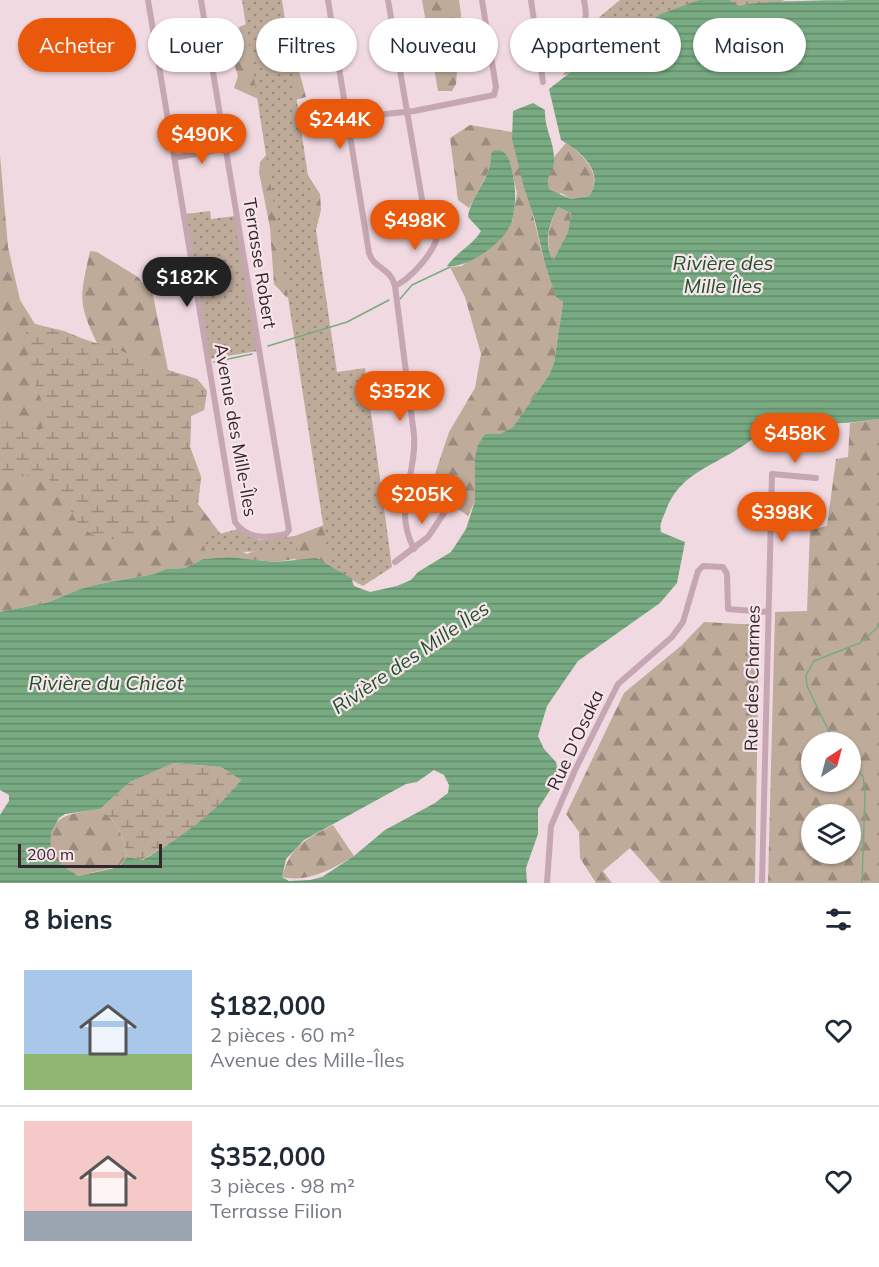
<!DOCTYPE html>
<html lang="fr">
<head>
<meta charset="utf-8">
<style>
	body { margin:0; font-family:Mulish,sans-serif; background:#f2f2f3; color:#1f2937; height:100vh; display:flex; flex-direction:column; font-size:22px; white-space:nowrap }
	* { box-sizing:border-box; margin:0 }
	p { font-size:20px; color:#747a83 }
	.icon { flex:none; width:33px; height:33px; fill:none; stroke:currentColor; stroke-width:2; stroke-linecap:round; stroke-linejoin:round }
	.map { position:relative; height:883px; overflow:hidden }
	.drawer { display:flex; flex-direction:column; background:#fff; flex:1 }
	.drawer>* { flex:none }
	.hud { position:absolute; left:18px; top:18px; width:843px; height:54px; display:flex; gap:12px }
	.needle { width:39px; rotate:36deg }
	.tools { position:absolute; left:801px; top:732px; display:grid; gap:12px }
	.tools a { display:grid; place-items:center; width:60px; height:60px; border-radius:50%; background:#fff; box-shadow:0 2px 4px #0004; font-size:30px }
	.scale { position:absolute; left:18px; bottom:15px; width:144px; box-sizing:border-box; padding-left:6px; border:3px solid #33262d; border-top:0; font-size:16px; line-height:21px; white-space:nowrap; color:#33262d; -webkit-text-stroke:4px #f8e5eb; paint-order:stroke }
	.price { position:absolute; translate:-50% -51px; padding:0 14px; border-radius:21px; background:#ea580c; color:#fff; font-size:20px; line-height:39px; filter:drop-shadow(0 2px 3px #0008) }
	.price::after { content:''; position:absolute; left:50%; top:36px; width:18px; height:14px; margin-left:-9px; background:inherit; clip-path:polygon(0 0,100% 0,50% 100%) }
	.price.active { background:#222; color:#fff }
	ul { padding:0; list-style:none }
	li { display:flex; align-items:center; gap:18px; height:150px; padding:0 24px }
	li+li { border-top:2px solid #e0e1e3 }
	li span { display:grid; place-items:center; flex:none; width:168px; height:120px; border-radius:0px; color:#555 }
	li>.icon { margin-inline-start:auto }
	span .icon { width:72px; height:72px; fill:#fffc; stroke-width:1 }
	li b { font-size:26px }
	h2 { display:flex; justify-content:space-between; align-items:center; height:72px; padding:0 24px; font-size:26px }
	.tag { padding:0 21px; border-radius:27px; background:#fff; box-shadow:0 2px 4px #0004; font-size:21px; line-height:54px }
	.tag.active { background:#ea580c; color:#fff }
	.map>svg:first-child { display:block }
</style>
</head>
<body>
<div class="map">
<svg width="879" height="883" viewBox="0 0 879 883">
	<defs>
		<pattern id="forest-firs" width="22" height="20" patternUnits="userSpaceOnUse" patternTransform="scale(1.5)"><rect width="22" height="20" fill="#beab9a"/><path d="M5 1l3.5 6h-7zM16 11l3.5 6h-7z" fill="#9b8b7e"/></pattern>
		<pattern id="wetland-marsh" width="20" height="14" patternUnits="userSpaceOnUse" patternTransform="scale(1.5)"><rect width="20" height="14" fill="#beab9a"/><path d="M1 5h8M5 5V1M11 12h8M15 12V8" fill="none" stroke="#9b8b7e"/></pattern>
		<pattern id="park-dots" width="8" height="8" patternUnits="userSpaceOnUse" patternTransform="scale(1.5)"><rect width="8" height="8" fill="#beab9a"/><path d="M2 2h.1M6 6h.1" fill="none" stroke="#9b8b7e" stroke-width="1.8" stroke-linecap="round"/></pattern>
		<pattern id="water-rules" width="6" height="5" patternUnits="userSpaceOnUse" patternTransform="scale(1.5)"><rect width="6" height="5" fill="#79ab83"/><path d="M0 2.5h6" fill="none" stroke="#648b6c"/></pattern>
	</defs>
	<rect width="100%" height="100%" fill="#f0d9e0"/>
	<!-- forest -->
	<path fill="url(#forest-firs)" fill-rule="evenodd" d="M422 0H459L461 14 456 84 452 91H438Z
		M251 22 280 31 291 41 306 97 274 106 234 88 238 76 234 64 239 27Z
		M470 125 512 132 545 264 556 296 563 302 554 363 549 375 513 427 500 434H485L475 457V501L468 516 430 489 449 432 475 388 481 354 465 297 450 267 462 266 512 222 517 193 510 162 502 151 491 154 492 165 469 208 458 200 450 138Z
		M281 138 286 141 320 194 321 210 304 279 287 298 274 284 270 228 259 172 260 162Z
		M566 143C583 155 604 174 589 196L571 199 561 193 556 195 550 190 546 183 554 157Z
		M0 155 8 247 20 300 35 324 64 331 98 345C77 302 80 297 90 251L97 252 138 277 153 295 168 370 197 379 207 391 204 410 191 416 190 447 201 477 198 504 229 545 247 554 324 525 351 578 294 559 275 562 229 557 203 559 185 568 166 569 154 574 99 584 80 589 49 602 0 612Z
		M558 207 571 213 568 232 553 262C545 241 548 226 558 207Z
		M879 419V883H768L775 612 807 611 810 530 827 526 836 459 848 457 850 423ZM812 742H850V782H812ZM812 814H850V854H812Z
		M704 622 759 625 755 883H661L630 848 603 871 612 883H596L580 858 579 832 566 814 624 693 682 645Z
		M100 809C118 823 123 835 127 857L119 866 78 876 50 857C44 815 67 814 100 809Z
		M333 825 354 856C333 869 307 883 282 877 290 846 306 839 333 825Z"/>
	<!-- wetland -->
	<path fill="url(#wetland-marsh)" d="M35 324 122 351 156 367 197 379 207 391 204 410 191 416 190 447 201 477 198 504 192 515C160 527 110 557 80 525 69 514 67 495 56 485 51 480 43 476 37 472L6 482 0 493V405L14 423 40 430 47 415 27 363 26 326Z
		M172 763 221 767 241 780C211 817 183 836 142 860L127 857C123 835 118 823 100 809L130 782Z"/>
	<!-- park -->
	<path fill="url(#park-dots)" d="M242 0H282L337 372 365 368 392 567 363 586 330 569Z
		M620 0H785L596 68 563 75 596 20Z
		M210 211 211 219 235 216 258 351 210 359 186 214Z
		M238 529 259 540 295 536 298 553C265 549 237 554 206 552L201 539Z"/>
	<!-- water -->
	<path fill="url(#water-rules)" fill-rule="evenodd" d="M699 0H729L739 6C757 0 852 0 879 0V419C851 423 809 428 783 416 768 427 754 439 738 449 710 467 679 475 666 510 663 518 659 524 661 532L685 542 677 583 660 603 578 661 547 706 538 736 544 749 556 762 559 776 538 809V834L526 868 527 883H0V815L9 801V795L0 790V612L49 602 80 589 99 584 154 574 166 569 185 568 203 559 229 557 275 562 316 558 351 578 354 586 370 592 397 586 411 580 418 572 451 552 466 529 475 501V457L478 445 485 434H500L513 427 549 375 554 363 563 302 556 297 545 264 535 221 524 187 512 139 513 111 533 103 545 110C544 128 554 141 554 158 555 172 543 176 550 190L571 199 589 196C606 172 580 151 561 140L549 89 572 71 597 60 613 43 661 14ZM558 207 571 213 568 232 553 261C544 242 548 225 558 207ZM173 763 221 767 241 780C212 816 181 837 143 860L127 857 119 867 78 876 50 857 51 832 59 818 65 814 100 809 130 782ZM434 770 444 775 449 785 448 793 435 803 385 830 354 856 322 877 310 880 289 881 282 877 286 859 304 840 406 784 417 782Z
		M494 150 502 151C510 156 511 166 513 175 516 190 516 206 512 221 506 241 468 269 447 266 457 252 474 244 481 231L468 217C471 194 493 177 491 154Z"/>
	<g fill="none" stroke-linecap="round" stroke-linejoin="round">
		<!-- stream -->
		<path stroke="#79ab83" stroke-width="1.5" d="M400 299 412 285 450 267
			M268 346 347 322 389 300
			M214 362 252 354
			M834 742 807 686 806 675 814 661 860 643 879 626
			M850 764 863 776 865 796 862 883"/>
		<!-- street -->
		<path stroke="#c7a6b3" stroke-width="6" d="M148 0 235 522C247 540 267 538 286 534L289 530 201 0
			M328 0 369 253C374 269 391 268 395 286L414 435C417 477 392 506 414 549
			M388 0 424 211 437 237C433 254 410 279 395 286
			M531 0 543 82
			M540 56C550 55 582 31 585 20 587 14 585 6 584 0
			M376 115 414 111 494 95 496 87 482 0
			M174 158 226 148
			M395 562 428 537 444 513
			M547 883 551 826 575 770 618 684 672 637 683 622 698 571 703 566 723 567 727 574 728 609 768 612
			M762 883 772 474 816 478"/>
	</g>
	<g text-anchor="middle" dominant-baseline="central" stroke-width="4.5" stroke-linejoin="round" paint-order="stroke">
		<!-- street labels -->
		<g font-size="18" fill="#33262d" stroke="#f8e5eb">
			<text transform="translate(260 263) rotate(81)">Terrasse Robert</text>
			<text transform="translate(236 430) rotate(80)">Avenue des Mille-Îles</text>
			<text transform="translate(752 678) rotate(-89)">Rue des Charmes</text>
			<text transform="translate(575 740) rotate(-65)">Rue D'Osaka</text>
		</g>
		<!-- water labels -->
		<g font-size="20" font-style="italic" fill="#1e5329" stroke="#f8e5eb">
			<text x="723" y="262">Rivière des<tspan x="723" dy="23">Mille Îles</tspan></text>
			<text transform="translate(410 657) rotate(-34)">Rivière des Mille Îles</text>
			<text x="106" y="682">Rivière du Chicot</text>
		</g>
	</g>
</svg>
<div class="tools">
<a><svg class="needle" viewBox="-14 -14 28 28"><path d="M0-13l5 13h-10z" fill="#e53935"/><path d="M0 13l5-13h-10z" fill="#747a83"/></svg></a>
<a><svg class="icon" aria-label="layers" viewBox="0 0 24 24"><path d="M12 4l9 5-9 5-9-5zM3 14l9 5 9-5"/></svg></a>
</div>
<div class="scale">200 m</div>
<b class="price" style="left:340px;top:150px">$244K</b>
<b class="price" style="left:202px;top:165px">$490K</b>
<b class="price" style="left:415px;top:251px">$498K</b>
<b class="price active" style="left:187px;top:308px">$182K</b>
<b class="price" style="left:400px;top:422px">$352K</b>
<b class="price" style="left:795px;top:464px">$458K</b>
<b class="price" style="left:422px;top:525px">$205K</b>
<b class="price" style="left:782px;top:543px">$398K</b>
<div class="hud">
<a class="tag active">Acheter</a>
<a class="tag">Louer</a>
<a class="tag">Filtres</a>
<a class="tag">Nouveau</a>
<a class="tag">Appartement</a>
<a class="tag">Maison</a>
</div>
</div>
<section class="drawer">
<h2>8 biens<svg class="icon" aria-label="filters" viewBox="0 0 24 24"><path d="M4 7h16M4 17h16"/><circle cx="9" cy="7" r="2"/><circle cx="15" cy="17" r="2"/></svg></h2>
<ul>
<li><span style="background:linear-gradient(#a9c7e8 70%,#8fb573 0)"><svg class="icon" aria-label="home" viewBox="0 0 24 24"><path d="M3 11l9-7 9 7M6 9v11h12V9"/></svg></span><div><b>$182,000</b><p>2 pièces · 60 m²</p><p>Avenue des Mille-Îles</p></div><svg class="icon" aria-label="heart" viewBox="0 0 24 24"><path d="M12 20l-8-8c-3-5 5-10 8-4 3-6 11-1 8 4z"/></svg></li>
<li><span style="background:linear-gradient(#f6c9c9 75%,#9aa5b1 0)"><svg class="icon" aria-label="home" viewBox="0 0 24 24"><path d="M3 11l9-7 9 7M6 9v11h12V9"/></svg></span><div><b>$352,000</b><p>3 pièces · 98 m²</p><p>Terrasse Filion</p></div><svg class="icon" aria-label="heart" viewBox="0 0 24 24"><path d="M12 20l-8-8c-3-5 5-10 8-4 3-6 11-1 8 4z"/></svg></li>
</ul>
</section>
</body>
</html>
